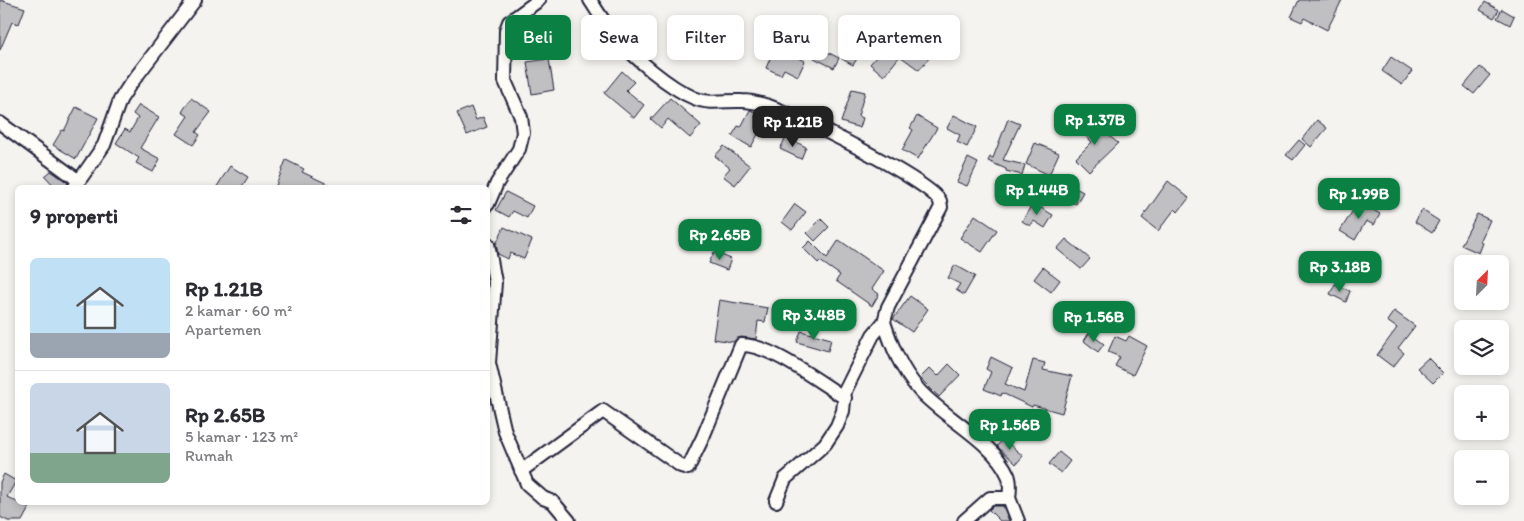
<!DOCTYPE html>
<html lang="id">
<head>
<meta charset="utf-8">
<style>
	body { margin:0; font-family:Itim,sans-serif; background:#f7f7f7; color:#2b2b33; height:100vh; display:flex; flex-direction:column; font-size:19px; white-space:nowrap }
	* { box-sizing:border-box; margin:0 }
	p { font-size:16px; color:#7c7c81 }
	.icon { flex:none; width:28px; height:28px; fill:none; stroke:currentColor; stroke-width:2; stroke-linecap:round; stroke-linejoin:round }
	.map { position:relative; flex:1; overflow:hidden }
	.drawer { position:absolute; left:15px; top:185px; width:475px; height:320px; display:flex; flex-direction:column; background:#fff; border-radius:8px; box-shadow:0 2px 8px #0003 }
	.drawer>* { flex:none }
	.guide { position:absolute; left:505px; top:15px; width:475px; height:45px; display:flex; gap:10px }
	.needle { width:32px; rotate:24deg }
	.controls { position:absolute; left:1454px; top:255px; display:grid; gap:10px }
	.controls a { display:grid; place-items:center; width:55px; height:55px; border-radius:8px; background:#fff; box-shadow:0 2px 8px #0003; font-size:25px }
	.price { position:absolute; translate:-50% -42px; padding:0 11px; border-radius:10px; background:#0b8043; color:#fff; font-size:16px; line-height:32px; filter:drop-shadow(0 1px 2px #0008) }
	.price::after { content:''; position:absolute; left:50%; top:30px; width:15px; height:11px; margin-left:-8px; background:inherit; clip-path:polygon(0 0,100% 0,50% 100%) }
	.price.on { background:#222; color:#fff }
	ul { padding:0; list-style:none }
	li { display:flex; align-items:center; gap:15px; height:125px; padding:0 15px }
	li+li { border-top:1px solid #e1e1e2 }
	li span { display:grid; place-items:center; flex:none; width:140px; height:100px; border-radius:8px; color:#555 }
	li>.icon { margin-inline-start:auto }
	span .icon { width:60px; height:60px; fill:#fffc; stroke-width:1 }
	li b { font-size:21px }
	h2 { display:flex; justify-content:space-between; align-items:center; height:60px; padding:0 15px; font-size:21px }
	.tag { padding:0 18px; border-radius:8px; background:#fff; box-shadow:0 2px 8px #0003; font-size:18px; line-height:45px }
	.tag.on { background:#0b8043; color:#fff }
	.map>svg:first-child { display:block }
</style>
</head>
<body>
<div class="map">
<svg width="1524" height="521" viewBox="0 0 1524 521">
	<rect width="100%" height="100%" fill="#f4f3ef"/>
	<filter id="ink" filterUnits="userSpaceOnUse"><feTurbulence type="fractalNoise" baseFrequency=".02" numOctaves="2"/><feDisplacementMap in="SourceGraphic" scale="10" xChannelSelector="R" yChannelSelector="G"/><feConvolveMatrix kernelMatrix="1 2 1 2 8 2 1 2 1" color-interpolation-filters="sRGB"/></filter>
	<g filter="url(#ink)">
		<!-- building -->
		<path fill="#c0bfc2" stroke="#22223b" d="M0 0 25 8 19 24 12 22 0 50Z
			M1299 0H1342L1327 30 1304 18 1302 22 1291 17Z
			M1485 2 1499 10 1494 18 1480 10Z
			M1502 9 1514 16 1510 25 1497 18Z
			M896 34 917 52 920 49 930 57 919 70 900 56 884 76 870 64Z
			M780 35 798 44 793 55 805 61 798 76 784 69 781 75 766 68Z
			M850 44 862 51 853 65 842 59Z
			M819 48 839 58 834 68 814 58Z
			M1391 57 1412 71 1402 85 1382 71Z
			M549 59 554 90 532 94 527 62Z
			M1480 67 1490 75 1474 94 1464 86Z
			M622 71 634 82 626 90 644 105 634 118 604 93Z
			M852 89 865 92 858 116 863 118 860 128 841 122Z
			M191 98 211 112 196 132 200 135 193 145 176 134 188 116 182 112Z
			M670 98 701 125 690 138 668 119 661 128 651 119Z
			M139 105 159 117 140 148 160 159 153 172 136 163 139 158 116 143 125 129 130 132 138 118 133 114Z
			M76 107 98 118 76 159 53 145 62 130 64 131Z
			M471 107 476 120 483 117 487 127 467 135 457 113Z
			M750 110 771 119 765 131 761 129 751 147 732 136 738 126 741 127Z
			M954 115 977 127 967 147 957 142 960 135 947 128Z
			M917 116 937 128 918 159 902 150 913 130 910 128Z
			M1008 119 1020 124 1003 160 1025 165 1022 175 1006 171V169L988 161 990 157 993 158Z
			M1089 120 1118 143 1089 171 1076 158 1092 142 1079 130Z
			M1317 120 1327 128 1311 147 1302 139Z
			M786 137 806 147 801 159 780 149Z
			M1299 140 1305 145 1293 160 1286 155Z
			M1035 143 1059 153 1049 175 1026 164Z
			M724 146 750 166 735 185 723 176 730 168 715 156Z
			M968 158 978 163 967 186 957 182Z
			M286 160 304 169 302 172 336 188H275Z
			M230 166 248 177 241 188H216Z
			M51 171 68 183 66 188H56L45 176Z
			M1060 180 1083 192 1076 204 1054 192Z
			M1168 181 1189 198 1178 212 1175 209 1158 231 1142 218Z
			M506 192 533 206 527 218 513 211 509 217 496 210Z
			M1359 201 1380 214 1374 225 1366 221 1355 240 1340 231Z
			M1033 203 1053 215 1045 228 1034 221 1030 226 1022 221Z
			M795 204 806 212 792 230 782 222Z
			M1422 210 1439 221 1432 233 1415 222Z
			M1477 214 1490 220 1480 242 1483 243 1479 253 1461 245Z
			M975 215 997 230 982 252 960 238Z
			M821 219 829 227 815 241 807 233Z
			M504 227 532 240 524 259 510 253 508 259 498 254 496 244Z
			M1066 239 1090 259 1081 269 1057 249Z
			M839 240 884 271 872 289 879 294 872 306 836 281 840 275 820 261 818 263 803 248 810 241 827 258Z
			M714 252 731 259 727 270 709 263Z
			M955 265 975 276 964 295 956 290 960 284 948 278Z
			M1043 267 1060 280 1051 292 1034 279Z
			M1335 284 1350 291 1346 302 1330 294Z
			M910 296 928 309 912 332 893 319Z
			M719 300 768 308 765 322 758 321 756 339 741 337 733 342 713 339Z
			M796 303 806 306 801 319 792 316Z
			M1394 311 1415 326 1398 348 1404 353 1393 367 1377 355 1397 328 1387 321Z
			M801 331 831 339 828 351 797 342Z
			M1089 333 1104 344 1098 352 1084 341Z
			M1115 336 1126 341 1129 336 1147 346 1133 375 1115 366 1120 357 1108 352Z
			M991 357 1013 368 1005 384 1024 392 1033 360 1045 363 1043 370 1072 376 1062 413 1033 405 1032 407 1002 393 1001 396 984 389 991 372 986 369Z
			M1428 358 1443 373 1433 383 1417 368Z
			M949 364 960 375 939 397 920 378 930 368 938 376Z
			M984 414 994 421 986 435 970 422 973 416 980 421Z
			M1003 439 1023 456 1016 464 997 446Z
			M1059 452 1070 461 1061 473 1049 464Z
			M4 474 16 481 7 497 29 508 22 521H8L0 517V482Z
			M993 506H1003L1009 521H1000L989 510Z"/>
		<g fill="none" stroke-linecap="round" stroke-linejoin="round">
			<defs>
				<path id="street" d="M590 0C598 12 606 26 616 37 635 58 668 87 694 98 710 105 726 100 742 101 750 101 758 103 765 105 792 112 928 180 940 201L941 207 888 307 884 322 873 335 845 391 843 411 837 426 825 444 785 479 776 501
					M0 123 79 181
					M74 188 104 145 120 100 129 86 195 0
					M488 204 497 183 519 149 523 133 521 117 505 81 506 30 509 22 539 0
					M488 244 495 282 489 363 505 432 527 484 543 498 553 502 569 521
					M884 322C892 347 901 369 919 390 944 418 993 441 1008 475 1011 482 1010 491 1009 498H990L964 521
					M521 471 603 411 681 466 688 468 703 437 741 345C770 344 819 382 845 398
					M1009 498 1018 521"/>
			</defs>
			<!-- street casing -->
			<use href="#street" stroke="#22223b" stroke-width="16"/>
			<!-- street -->
			<use href="#street" stroke="#fdfcf7" stroke-width="12"/>
		</g>
	</g>
</svg>
<div class="controls">
<a><svg class="needle" viewBox="-14 -14 28 28"><path d="M0-13l5 13h-10z" fill="#e53935"/><path d="M0 13l5-13h-10z" fill="#7c7c81"/></svg></a>
<a><svg class="icon" aria-label="layers" viewBox="0 0 24 24"><path d="M12 4l9 5-9 5-9-5zM3 14l9 5 9-5"/></svg></a>
<a>+</a>
<a>−</a>
</div>
<b class="price" style="left:1095px;top:146px">Rp 1.37B</b>
<b class="price on" style="left:793px;top:148px">Rp 1.21B</b>
<b class="price" style="left:1037px;top:216px">Rp 1.44B</b>
<b class="price" style="left:1359px;top:220px">Rp 1.99B</b>
<b class="price" style="left:720px;top:261px">Rp 2.65B</b>
<b class="price" style="left:1340px;top:293px">Rp 3.18B</b>
<b class="price" style="left:814px;top:341px">Rp 3.48B</b>
<b class="price" style="left:1094px;top:343px">Rp 1.56B</b>
<b class="price" style="left:1010px;top:451px">Rp 1.56B</b>
<div class="guide">
<a class="tag on">Beli</a>
<a class="tag">Sewa</a>
<a class="tag">Filter</a>
<a class="tag">Baru</a>
<a class="tag">Apartemen</a>
</div>
<section class="drawer">
<h2>9 properti<svg class="icon" aria-label="filters" viewBox="0 0 24 24"><path d="M4 7h16M4 17h16"/><circle cx="9" cy="7" r="2"/><circle cx="15" cy="17" r="2"/></svg></h2>
<ul>
<li><span style="background:linear-gradient(#bfe0f5 75%,#9aa5b1 0)"><svg class="icon" aria-label="home" viewBox="0 0 24 24"><path d="M3 11l9-7 9 7M6 9v11h12V9"/></svg></span><div><b>Rp 1.21B</b><p>2 kamar · 60 m²</p><p>Apartemen</p></div></li>
<li><span style="background:linear-gradient(#c9d6e8 70%,#7fa58c 0)"><svg class="icon" aria-label="home" viewBox="0 0 24 24"><path d="M3 11l9-7 9 7M6 9v11h12V9"/></svg></span><div><b>Rp 2.65B</b><p>5 kamar · 123 m²</p><p>Rumah</p></div></li>
</ul>
</section>
</div>
</body>
</html>
